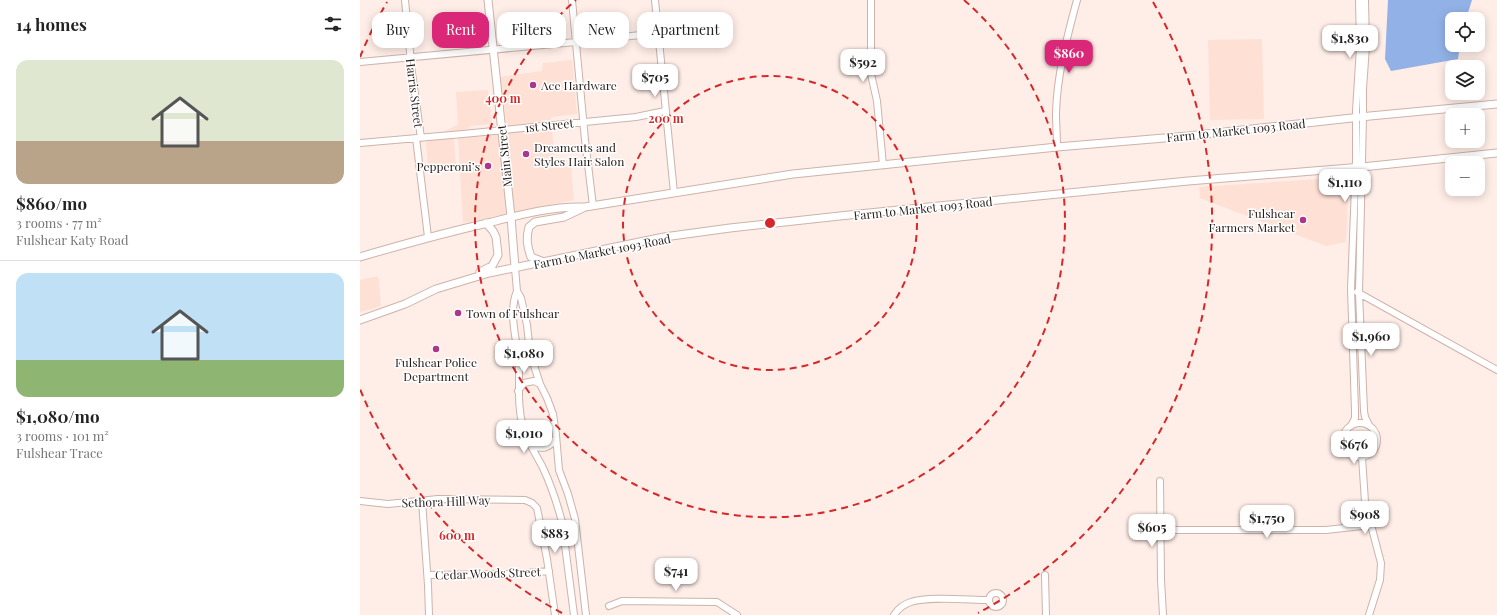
<!DOCTYPE html>
<html lang="en">
<head>
<meta charset="utf-8">
<style>
	body { margin:0; font-family:"Playfair Display",serif; background:#f2f2f2; color:#222; height:100vh; display:flex; flex-direction:column; font-size:15px; white-space:nowrap }
	* { box-sizing:border-box; margin:0 }
	p { font-size:13px; color:#767676 }
	.icon { flex:none; width:22px; height:22px; fill:none; stroke:currentColor; stroke-width:2; stroke-linecap:round; stroke-linejoin:round }
	.map { position:relative; flex:1; overflow:hidden }
	.drawer { display:flex; flex-direction:column; background:#fff; width:360px }
	.drawer>* { flex:none }
	.banner { position:absolute; left:12px; top:12px; width:380px; height:36px; display:flex; gap:8px }
	.buttons { position:absolute; left:1085px; top:12px; display:grid; gap:8px }
	.buttons a { display:grid; place-items:center; width:40px; height:40px; border-radius:8px; background:#fff; box-shadow:0 2px 10px #0003; font-size:20px }
	.price { position:absolute; translate:-50% -34px; padding:0 9px; border-radius:8px; background:#fff; color:#222; font-size:13px; line-height:26px; filter:drop-shadow(0 1px 2px #0008) }
	.price::after { content:''; position:absolute; left:50%; top:24px; width:12px; height:9px; margin-left:-6px; background:inherit; clip-path:polygon(0 0,100% 0,50% 100%) }
	.price.active { background:#db2777; color:#fff }
	ul { padding:0; list-style:none }
	li { display:grid; align-content:center; gap:8px; height:212px; padding:0 16px }
	li+li { border-top:1px solid #e0e0e0 }
	li span { display:grid; place-items:center; height:124px; border-radius:12px; color:#555 }
	li>.icon { margin-inline-start:auto }
	span .icon { width:72px; height:72px; fill:#fffc; stroke-width:1 }
	li b { font-size:17px }
	h2 { display:flex; justify-content:space-between; align-items:center; height:48px; padding:0 16px; font-size:17px }
	.pill { padding:0 14px; border-radius:12px; background:#fff; box-shadow:0 2px 10px #0003; font-size:14px; line-height:36px }
	.pill.active { background:#db2777; color:#fff }
	main { display:flex; flex:1; min-height:0 }
	.map>svg:first-child { display:block }
</style>
</head>
<body>
<main>
<section class="drawer">
<h2>14 homes<svg class="icon" aria-label="filters" viewBox="0 0 24 24"><path d="M4 7h16M4 17h16"/><circle cx="9" cy="7" r="2"/><circle cx="15" cy="17" r="2"/></svg></h2>
<ul>
<li><span style="background:linear-gradient(#dfe7d0 65%,#b9a48a 0)"><svg class="icon" aria-label="home" viewBox="0 0 24 24"><path d="M3 11l9-7 9 7M6 9v11h12V9"/></svg></span><div><b>$860/mo</b><p>3 rooms · 77 m²</p><p>Fulshear Katy Road</p></div></li>
<li><span style="background:linear-gradient(#bfe0f5 70%,#8fb573 0)"><svg class="icon" aria-label="home" viewBox="0 0 24 24"><path d="M3 11l9-7 9 7M6 9v11h12V9"/></svg></span><div><b>$1,080/mo</b><p>3 rooms · 101 m²</p><p>Fulshear Trace</p></div></li>
</ul>
</section>
<div class="map">
<svg width="1137" height="615" viewBox="0 0 1137 615">
	<rect width="100%" height="100%" fill="#ffede7"/>
	<!-- built -->
	<path fill="#fee0d5" d="M902 39 904 119 850 120 848 40Z
		M212 60 217 114 191 117 195 167 211 166 214 200 103 223 98 138 148 134 140 77 182 71 183 63Z
		M128 90 132 124 111 126 94 139 96 165 68 168 66 142 98 124 96 92Z
		M989 177 986 242 966 246 840 198 839 187Z
		M18 276 21 306 0 312V280Z"/>
	<!-- water -->
	<path fill="#92b2e7" d="M1028 0H1112L1106 19H1092V45H1100L1098 59 1031 71 1025 59Z"/>
	<g fill="none" stroke-linecap="round" stroke-linejoin="round">
		<defs>
			<path id="minor" d="M45 0 52 73 61 138
				M212 0 225 140 233 206
				M295 0 314 193
				M511 0V74L517 101 523 165
				M1005 0 1006 46 1003 89V116L999 293 1004 411 1005 417 1009 425
				M0 62 216 42 299 33
				M56 138 68 237
				M0 143 103 134 276 117 305 111
				M697 147C697 136 696 124 696 113 697 75 707 37 717 0
				M155 268 157 291 161 298 167 325 170 353 180 384 187 398 193 414 196 435 199 470 208 494 215 519 226 615
				M157 291C149 310 155 334 158 354 161 379 156 402 163 427 167 442 176 454 183 468 191 485 197 503 202 522L214 615
				M997 292 1137 370
				M158 391 164 383 174 381 180 384
				M983 440a17 17 0 1 1 34 0a17 17 0 1 1-34 0Z
				M991 426 995 418V411L991 289 996 160V111L1000 47 999 0
				M170 445C182 450 189 449 196 438
				M1002 457 1005 502 1021 563 1020 580 1009 615
				M800 481 801 580 803 615
				M0 501 28 504 78 499 165 500 172 503 177 508 187 559 195 615
				M62 501 68 585 69 615
				M800 530H966L1011 525
				M68 575 156 574 189 571
				M685 575 686 615
				M629 600a7 7 0 1 1 14 0a7 7 0 1 1-14 0Z
				M249 606 262 601 357 602 377 615
				M534 615C538 609 544 604 551 602 569 596 609 600 629 600"/>
			<path id="major" d="M128 0 151 217 155 268
				M0 257C44 244 88 232 132 222 163 214 194 206 225 207L433 174 697 147 828 136 1010 116 1137 104
				M184 262 171 257C167 246 166 238 169 227L175 222 204 217 223 208
				M120 272 132 266 138 255 136 237 133 231 126 223
				M0 320 45 304 76 289 129 273 304 237 370 228 489 215 828 181 1002 167 1137 153"/>
		</defs>
		<!-- minor casing -->
		<use href="#minor" stroke="#ceb3a9" stroke-width="8"/>
		<!-- major casing -->
		<use href="#major" stroke="#ceb3a9" stroke-width="9"/>
		<!-- minor -->
		<use href="#minor" stroke="#fff" stroke-width="6"/>
		<!-- major -->
		<use href="#major" stroke="#fff" stroke-width="7"/>
	</g>
	<!-- distance rings -->
	<g fill="none" stroke="#d62828" stroke-width="2" stroke-dasharray="7 5">
		<circle cx="410" cy="223" r="147"/>
		<path d="M604 0A295 295 0 1 1 216 0"/>
		<path d="M202 613A442 442 0 0 1 0 389M0 57A442 442 0 0 1 27 2M793 2A442 442 0 0 1 618 613"/>
	</g>
	<!-- markers -->
	<g fill="#ad368c" stroke="#fff" stroke-width="1.5">
		<circle cx="173" cy="85" r="4"/>
		<circle cx="166" cy="154" r="4"/>
		<circle cx="128" cy="166" r="4"/>
		<circle cx="943" cy="220" r="4"/>
		<circle cx="98" cy="313" r="4"/>
		<circle cx="76" cy="349" r="4"/>
	</g>
	<g text-anchor="middle" dominant-baseline="central" stroke-width="3" stroke-linejoin="round" paint-order="stroke">
		<!-- poi labels -->
		<g font-size="12" fill="#251b17" stroke="#fff" text-anchor="start">
			<text x="181" y="85">Ace Hardware</text>
			<text x="174" y="147">Dreamcuts and<tspan x="174" dy="14">Styles Hair Salon</tspan></text>
			<text x="120" y="166" text-anchor="end">Pepperoni’s</text>
			<text x="935" y="213" text-anchor="end">Fulshear<tspan x="935" dy="14">Farmers Market</tspan></text>
			<text x="106" y="313">Town of Fulshear</text>
			<text x="76" y="362" text-anchor="middle">Fulshear Police<tspan x="76" dy="14">Department</tspan></text>
		</g>
		<!-- street labels -->
		<g font-size="12" fill="#251b17" stroke="#fff">
			<text transform="translate(55 93) rotate(83)">Harris Street</text>
			<text transform="translate(189 125) rotate(-6)">1st Street</text>
			<text transform="translate(876 130) rotate(-6)">Farm to Market 1093 Road</text>
			<text transform="translate(144 156) rotate(-96)">Main Street</text>
			<text transform="translate(563 208) rotate(-6)">Farm to Market 1093 Road</text>
			<text transform="translate(242 251) rotate(-11)">Farm to Market 1093 Road</text>
			<text transform="translate(86 501) rotate(-2)">Sethora Hill Way</text>
			<text transform="translate(128 573) rotate(-2)">Cedar Woods Street</text>
		</g>
	</g>
	<circle cx="410" cy="223" r="6" fill="#d62828" stroke="#fff" stroke-width="2"/>
	<g font-size="12" text-anchor="middle" font-weight="bold" fill="#d62828" stroke="#fff" stroke-width="3" stroke-linejoin="round" paint-order="stroke">
		<text x="143" y="103">400 m</text>
		<text x="306" y="123">200 m</text>
		<text x="97" y="540">600 m</text>
	</g>
</svg>
<div class="buttons">
<a><svg class="icon" aria-label="locate" viewBox="0 0 24 24"><circle cx="12" cy="12" r="6"/><path d="M12 2v4M12 18v4M2 12h4M18 12h4"/></svg></a>
<a><svg class="icon" aria-label="layers" viewBox="0 0 24 24"><path d="M12 4l9 5-9 5-9-5zM3 14l9 5 9-5"/></svg></a>
<a>+</a>
<a>−</a>
</div>
<b class="price" style="left:990px;top:59px">$1,830</b>
<b class="price active" style="left:709px;top:74px">$860</b>
<b class="price" style="left:503px;top:83px">$592</b>
<b class="price" style="left:295px;top:98px">$705</b>
<b class="price" style="left:985px;top:203px">$1,110</b>
<b class="price" style="left:1011px;top:357px">$1,960</b>
<b class="price" style="left:164px;top:374px">$1,080</b>
<b class="price" style="left:164px;top:454px">$1,010</b>
<b class="price" style="left:994px;top:465px">$676</b>
<b class="price" style="left:1005px;top:535px">$908</b>
<b class="price" style="left:907px;top:539px">$1,750</b>
<b class="price" style="left:792px;top:548px">$605</b>
<b class="price" style="left:195px;top:554px">$883</b>
<b class="price" style="left:316px;top:592px">$741</b>
<div class="banner">
<a class="pill">Buy</a>
<a class="pill active">Rent</a>
<a class="pill">Filters</a>
<a class="pill">New</a>
<a class="pill">Apartment</a>
</div>
</div>
</main>
</body>
</html>
